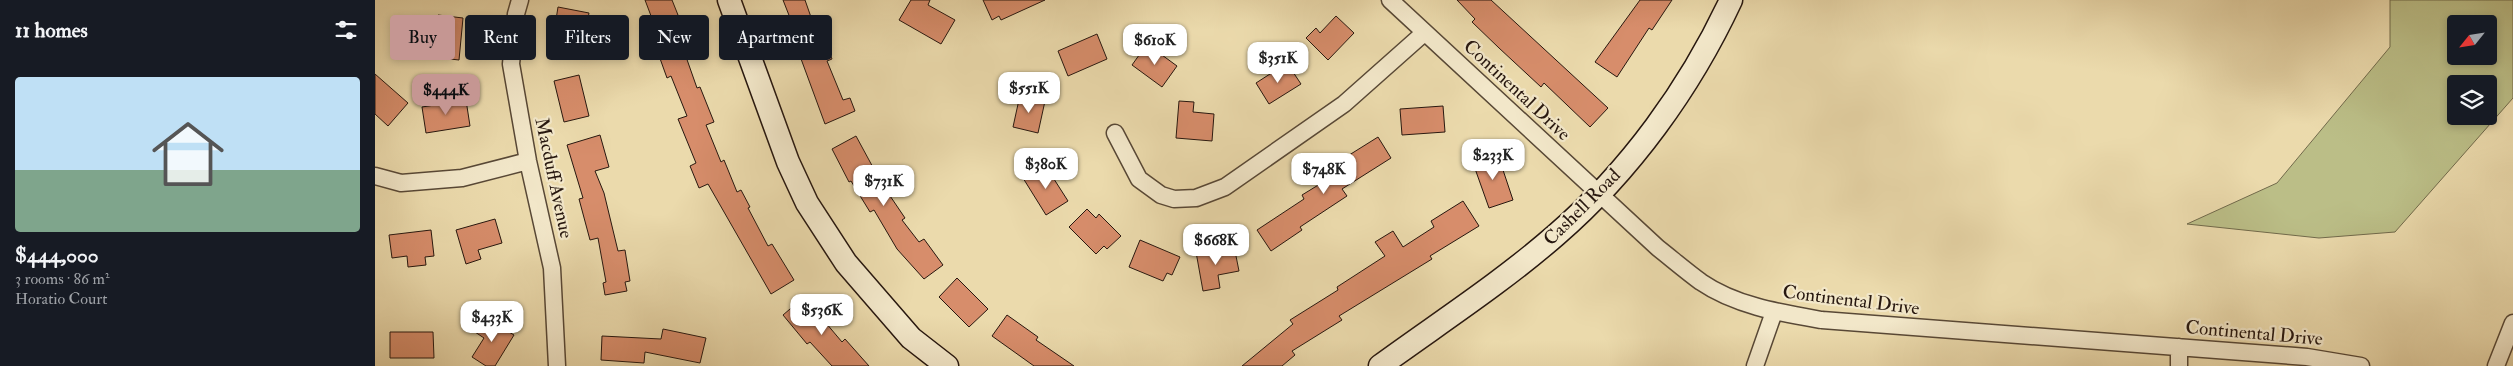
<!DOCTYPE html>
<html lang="en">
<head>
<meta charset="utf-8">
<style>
	body { margin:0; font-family:"IM FELL Double Pica",serif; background:#242831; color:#f1f3f6; height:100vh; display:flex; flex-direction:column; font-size:19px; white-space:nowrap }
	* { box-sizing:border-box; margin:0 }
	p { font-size:16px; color:#9ea1a6 }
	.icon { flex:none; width:28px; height:28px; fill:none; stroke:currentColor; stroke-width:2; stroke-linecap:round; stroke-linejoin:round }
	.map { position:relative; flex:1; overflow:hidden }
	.drawer { display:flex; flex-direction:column; background:#171b24; width:375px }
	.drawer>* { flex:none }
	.hud { position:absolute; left:15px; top:15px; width:475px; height:45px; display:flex; gap:10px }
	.needle { width:32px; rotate:240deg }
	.buttons { position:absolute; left:2072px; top:15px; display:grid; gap:10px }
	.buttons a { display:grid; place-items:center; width:50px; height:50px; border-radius:5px; background:#171b24; box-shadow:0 2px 8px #0003; font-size:25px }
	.price { position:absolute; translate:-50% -42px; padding:0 11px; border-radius:10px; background:#fff; color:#222; font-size:16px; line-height:32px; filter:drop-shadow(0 1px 2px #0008) }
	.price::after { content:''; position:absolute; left:50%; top:30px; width:15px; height:11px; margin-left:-8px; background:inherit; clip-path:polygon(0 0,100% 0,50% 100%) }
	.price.selected { background:#c59692; color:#111 }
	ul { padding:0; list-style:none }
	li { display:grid; align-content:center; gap:10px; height:265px; padding:0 15px }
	li span { display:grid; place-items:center; height:155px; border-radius:5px; color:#555 }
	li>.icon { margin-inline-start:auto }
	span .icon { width:90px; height:90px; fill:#fffc; stroke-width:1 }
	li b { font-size:21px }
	h2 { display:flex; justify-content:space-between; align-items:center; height:60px; padding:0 15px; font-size:21px }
	.pill { padding:0 18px; border-radius:5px; background:#171b24; box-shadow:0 2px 8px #0003; font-size:18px; line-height:45px }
	.pill.selected { background:#c59692; color:#111 }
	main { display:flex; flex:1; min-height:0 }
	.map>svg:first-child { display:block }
</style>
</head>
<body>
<main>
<section class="drawer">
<h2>11 homes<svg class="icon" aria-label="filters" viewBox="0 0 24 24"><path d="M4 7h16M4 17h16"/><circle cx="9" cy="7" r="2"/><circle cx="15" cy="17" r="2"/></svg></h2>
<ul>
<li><span style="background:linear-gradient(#bfe0f5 60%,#7fa58c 0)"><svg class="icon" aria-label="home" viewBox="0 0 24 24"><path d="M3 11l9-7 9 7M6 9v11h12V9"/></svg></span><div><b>$444,000</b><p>3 rooms · 86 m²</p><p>Horatio Court</p></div></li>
</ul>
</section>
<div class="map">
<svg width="2138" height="366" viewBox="0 0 2138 366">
	<rect width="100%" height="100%" fill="#ebdaac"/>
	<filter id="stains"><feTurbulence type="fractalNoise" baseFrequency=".004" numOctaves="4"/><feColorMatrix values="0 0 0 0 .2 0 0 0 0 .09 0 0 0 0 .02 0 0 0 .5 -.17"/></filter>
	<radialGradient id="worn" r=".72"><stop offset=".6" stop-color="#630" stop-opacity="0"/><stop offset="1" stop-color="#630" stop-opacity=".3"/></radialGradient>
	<!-- green -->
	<path fill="#bbbe87" stroke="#716a4b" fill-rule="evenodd" d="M2015 0H2138V98L2020 232 1944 238 1812 224 1902 183 2015 47ZM2081 24H2114V56H2081ZM2081 84H2114V116H2081Z"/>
	<!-- building -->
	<path fill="#d78d6b" stroke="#27170f" d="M270 0H297L303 15 297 17 322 88 325 87 339 122 331 125 346 162 349 160 362 192 366 190 375 207 373 208 393 246 397 244 419 280 396 294 333 184 324 188 315 166 321 163 303 119 312 116 296 76 292 78 278 39 284 37Z
		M408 0H430L437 20 441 19 457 59 452 61 468 100 475 98 480 111 450 124 415 29 419 28Z
		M536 0H555L553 5 580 20 566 44 524 20Z
		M608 0H670L626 20 624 16 617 20Z
		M1082 0H1116L1233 108 1215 127 1169 83 1166 87 1124 48 1097 22 1100 19Z
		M1265 0H1297L1277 30 1274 28 1242 77 1220 62Z
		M183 7 214 13 211 28 206 27 201 55 176 51Z
		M63 15 88 18 84 60 58 57Z
		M961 16 979 33 953 60 931 38 941 28 945 33Z
		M722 34 732 59 693 76 683 51Z
		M772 44 802 66 787 87 757 65Z
		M912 63 926 84 894 104 881 83Z
		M0 74 33 103 13 126 0 114Z
		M204 75 214 116 189 122 179 81Z
		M645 95 670 101 663 133 638 127Z
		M91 100 95 126 51 133 47 107Z
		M804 101 819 102 818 112 839 114 837 141 801 138Z
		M1068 106 1070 132 1027 135 1025 109Z
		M225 135 234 167 220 171 229 193 243 251 250 250 255 281 250 282 252 291 230 295 228 283 231 282 223 238 215 240 204 199 208 198 192 145Z
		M481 136 507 184 530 218 527 220 544 242 549 239 568 265 549 279 522 249 499 210 495 212 476 181 474 182 457 149Z
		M1003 137 1016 158 967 189 972 196 925 227 927 230 896 251 882 230 929 199 927 195 976 165 971 157Z
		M1123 155 1138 200 1114 208 1098 163Z
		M670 165 693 201 671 215 648 178Z
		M1088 201 1104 226 1055 256 1057 259 964 316 967 320 917 351 920 355 907 366H867L918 324 915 320 963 290 962 287 1010 256 1000 242 1018 231 1028 247 1059 227 1056 221Z
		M712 209 721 218 724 214 746 236 732 249 729 246 721 254 694 227Z
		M120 219 127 243 103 250 106 259 91 264 81 230Z
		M56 230 59 256 50 257 51 265 33 267 32 256 17 258 14 235Z
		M765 240 805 257 797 275 792 273 788 281 754 267Z
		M859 246 864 271 843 275 845 288 828 291 821 252Z
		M582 278 613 309 594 327 564 297Z
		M429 297 467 342 470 339 494 366H457L435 342 432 344 408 315Z
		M632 315 663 337 661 340 699 366H659L617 336Z
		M109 317 139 335 120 366H111L97 357 109 338 100 332Z
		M288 329 331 338 325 363 270 352 269 363 226 360 227 336 286 339Z
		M15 332H58L59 358H15Z"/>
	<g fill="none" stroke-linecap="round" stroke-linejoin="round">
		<defs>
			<path id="street" d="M145 0 141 14 136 64 153 161 177 268 182 366
				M1015 0 1283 248C1297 259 1311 271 1326 282 1361 306 1406 313 1447 320L1932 357 1986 366
				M740 133 764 179 786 195 799 199 821 198 850 187 969 104 1049 33
				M0 176 26 183 87 178 153 161
				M1380 366 1399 312
				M1804 366V347
				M2121 366 2138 323"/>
			<path id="secondary" d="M354 0 413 162 432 203 471 263 536 338 572 366
				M1005 366C1064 323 1126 283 1181 235 1255 171 1315 88 1356 0"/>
		</defs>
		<!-- street casing -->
		<use href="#street" stroke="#584836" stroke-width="19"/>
		<!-- secondary casing -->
		<use href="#secondary" stroke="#27170f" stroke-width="25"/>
		<!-- street -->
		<use href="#street" stroke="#f2e7c9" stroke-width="16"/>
		<!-- secondary -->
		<use href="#secondary" stroke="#f2e7c9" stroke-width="22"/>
	</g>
	<g text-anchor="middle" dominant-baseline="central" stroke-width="4.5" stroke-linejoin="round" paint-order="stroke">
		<!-- street labels -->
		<g font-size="19" fill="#27170f" stroke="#f2e7c9">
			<text transform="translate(1142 90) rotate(43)">Continental Drive</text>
			<text transform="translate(179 178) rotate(78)">Macduff Avenue</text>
			<text transform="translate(1207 207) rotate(-45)">Cashell Road</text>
			<text transform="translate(1476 300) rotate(7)">Continental Drive</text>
			<text transform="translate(1879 333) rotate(5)">Continental Drive</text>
		</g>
	</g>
	<rect width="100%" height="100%" filter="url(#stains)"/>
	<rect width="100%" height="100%" fill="url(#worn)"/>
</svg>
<div class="buttons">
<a><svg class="needle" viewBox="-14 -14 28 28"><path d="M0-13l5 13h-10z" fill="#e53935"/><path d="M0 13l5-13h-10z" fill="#9ea1a6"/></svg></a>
<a><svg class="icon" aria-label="layers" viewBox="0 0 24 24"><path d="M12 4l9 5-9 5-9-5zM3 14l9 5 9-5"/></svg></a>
</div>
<b class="price" style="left:780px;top:66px">$610K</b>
<b class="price" style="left:903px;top:84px">$351K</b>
<b class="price" style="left:654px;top:114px">$551K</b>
<b class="price selected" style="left:71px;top:116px">$444K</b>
<b class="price" style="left:1118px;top:181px">$233K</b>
<b class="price" style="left:671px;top:190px">$380K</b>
<b class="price" style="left:949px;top:195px">$748K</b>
<b class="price" style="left:509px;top:207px">$731K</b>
<b class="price" style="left:841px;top:266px">$668K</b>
<b class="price" style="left:447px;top:336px">$536K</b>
<b class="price" style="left:117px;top:343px">$433K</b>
<div class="hud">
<a class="pill selected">Buy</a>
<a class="pill">Rent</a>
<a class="pill">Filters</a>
<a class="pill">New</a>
<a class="pill">Apartment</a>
</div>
</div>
</main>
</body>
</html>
